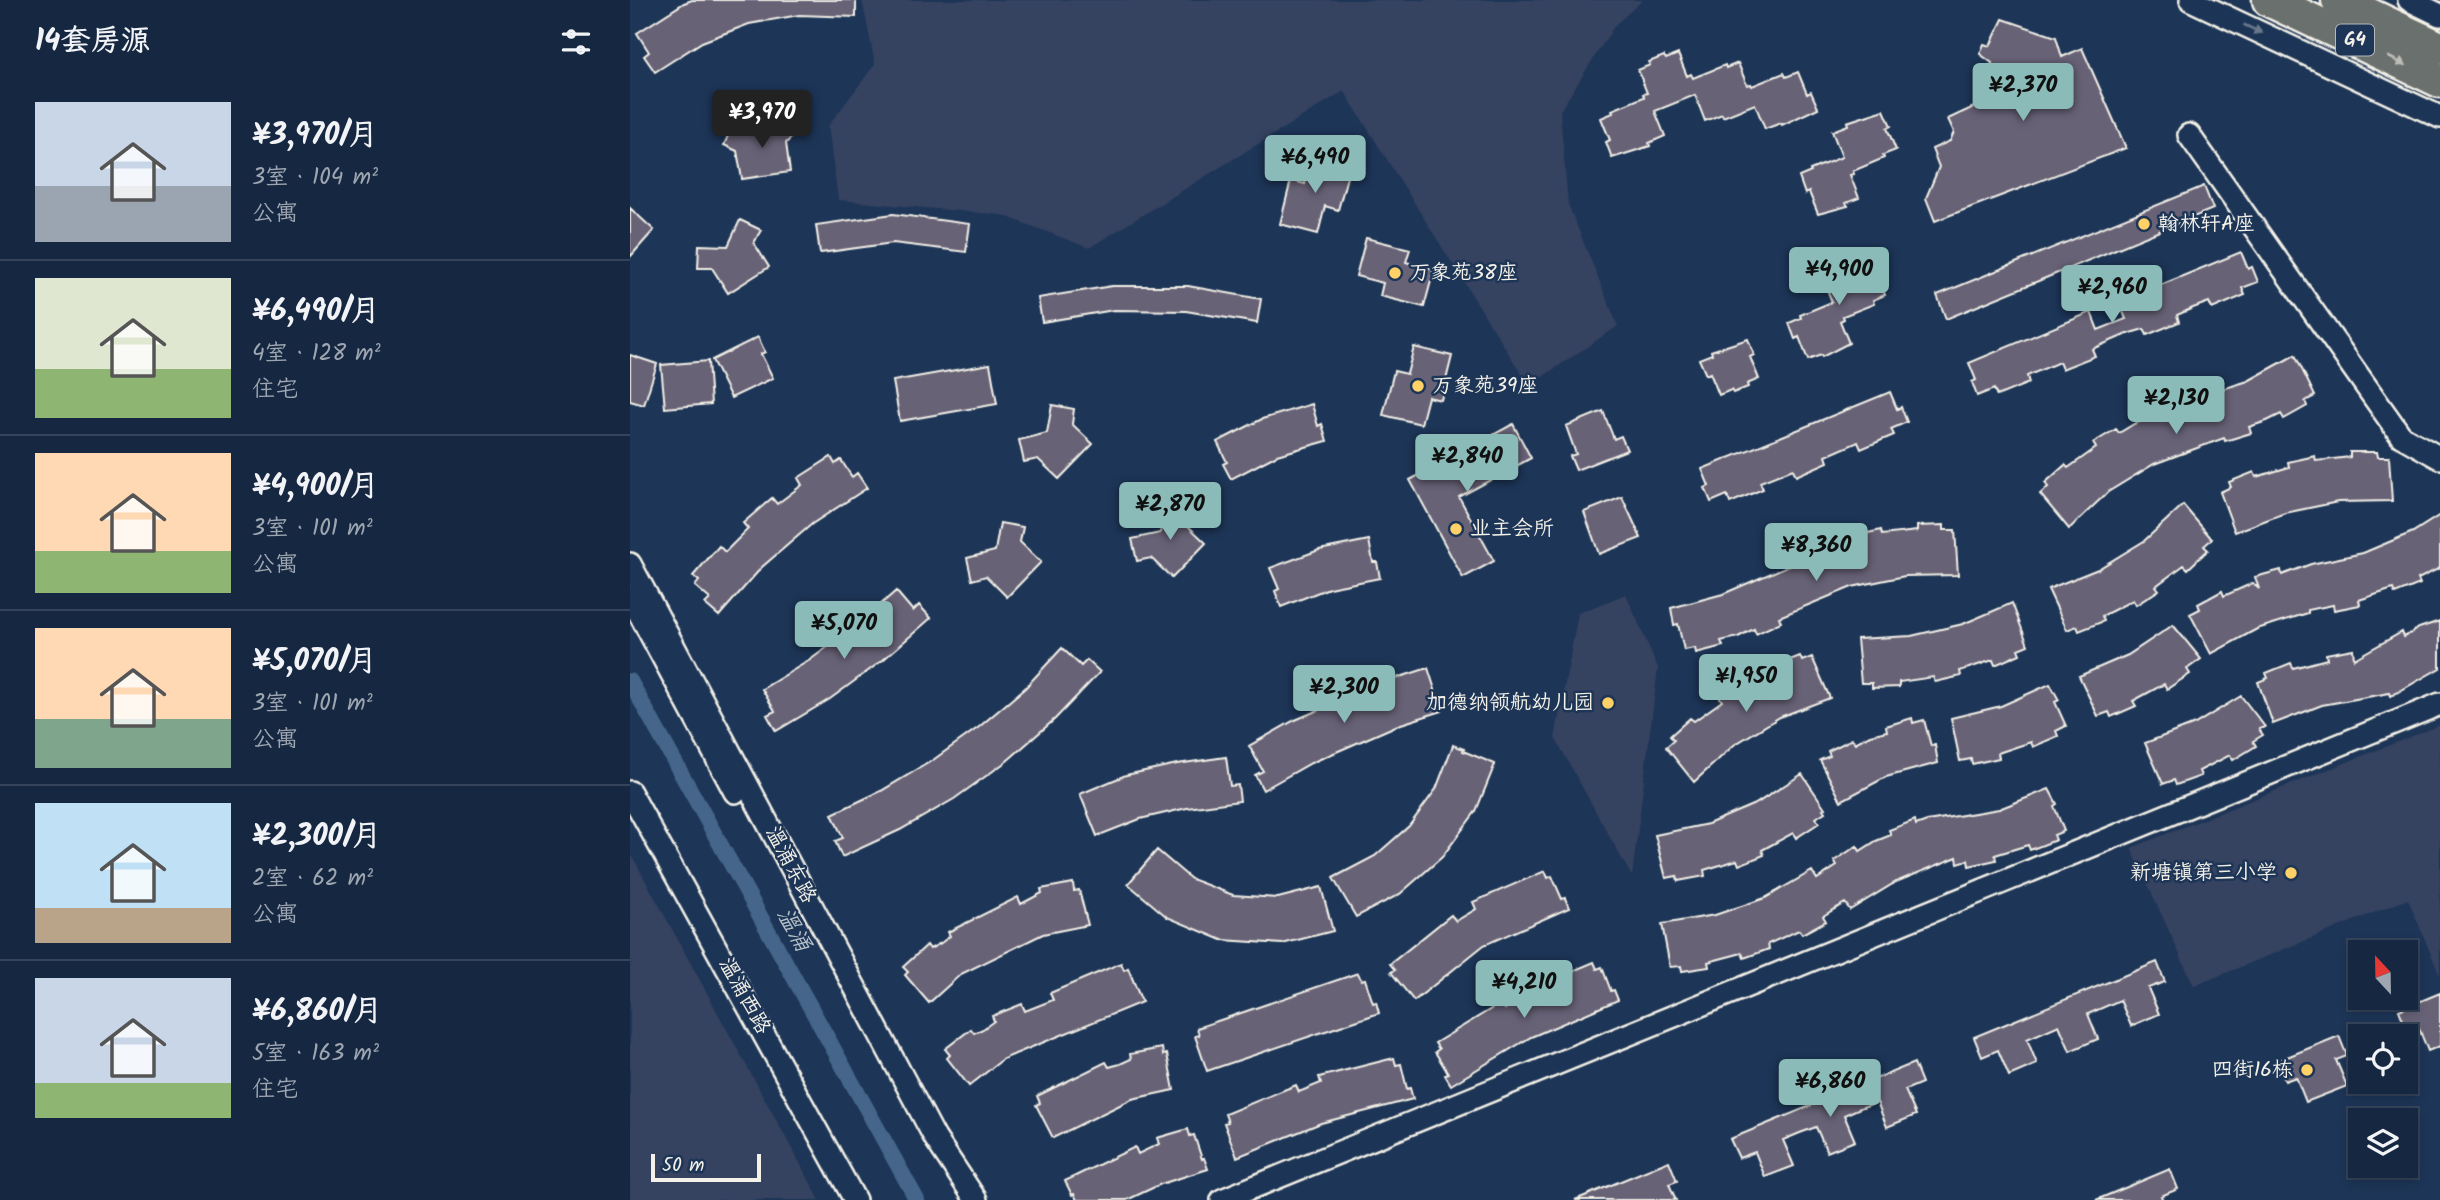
<!DOCTYPE html>
<html lang="zh">
<head>
<meta charset="utf-8">
<style>
	body { margin:0; font-family:Kalam,"LXGW WenKai TC",sans-serif; background:#1f3048; color:#f1f3f6; height:100vh; display:flex; flex-direction:column; font-size:26px; white-space:nowrap }
	* { box-sizing:border-box; margin:0 }
	p { font-size:23px; color:#9ea6b1 }
	.icon { flex:none; width:38px; height:38px; fill:none; stroke:currentColor; stroke-width:2; stroke-linecap:round; stroke-linejoin:round }
	.map { position:relative; flex:1; overflow:hidden }
	.drawer { display:flex; flex-direction:column; background:#162841; width:630px }
	.drawer>* { flex:none }
	.needle { width:46px; rotate:338deg }
	.buttons { position:absolute; left:1718px; top:940px; display:grid; gap:14px }
	.buttons a { display:grid; place-items:center; width:70px; height:70px; border-radius:0px; background:#162841; box-shadow:0 4px 10px #0003,0 0 0 2px #35445a; font-size:35px }
	.scale { position:absolute; left:21px; bottom:18px; width:110px; box-sizing:border-box; padding-left:7px; border:4px solid #f4f1e8; border-top:0; font-size:19px; line-height:24px; white-space:nowrap; color:#f4f1e8; -webkit-text-stroke:5px #1d3557; paint-order:stroke }
	.price { position:absolute; translate:-50% -60px; padding:0 16px; border-radius:7px; background:#8bbbb9; color:#111; font-size:23px; line-height:46px; filter:drop-shadow(0 2px 4px #0008) }
	.price::after { content:''; position:absolute; left:50%; top:42px; width:21px; height:16px; margin-left:-10px; background:inherit; clip-path:polygon(0 0,100% 0,50% 100%) }
	.price.on { background:#222; color:#fff }
	ul { padding:0; list-style:none }
	li { display:flex; align-items:center; gap:21px; height:175px; padding:0 35px }
	li+li { border-top:2px solid #35445a }
	li span { display:grid; place-items:center; flex:none; width:196px; height:140px; border-radius:0px; color:#555 }
	li>.icon { margin-inline-start:auto }
	span .icon { width:84px; height:84px; fill:#fffc; stroke-width:1 }
	li b { font-size:30px }
	h2 { display:flex; justify-content:space-between; align-items:center; height:84px; padding:0 35px; font-size:30px }
	main { display:flex; flex:1; min-height:0 }
	.map>svg:first-child { display:block }
</style>
</head>
<body>
<main>
<section class="drawer">
<h2>14套房源<svg class="icon" aria-label="filters" viewBox="0 0 24 24"><path d="M4 7h16M4 17h16"/><circle cx="9" cy="7" r="2"/><circle cx="15" cy="17" r="2"/></svg></h2>
<ul>
<li><span style="background:linear-gradient(#c9d6e8 60%,#9aa5b1 0)"><svg class="icon" aria-label="home" viewBox="0 0 24 24"><path d="M3 11l9-7 9 7M6 9v11h12V9"/></svg></span><div><b>¥3,970/月</b><p>3室 · 104 m²</p><p>公寓</p></div></li>
<li><span style="background:linear-gradient(#dfe7d0 65%,#8fb573 0)"><svg class="icon" aria-label="home" viewBox="0 0 24 24"><path d="M3 11l9-7 9 7M6 9v11h12V9"/></svg></span><div><b>¥6,490/月</b><p>4室 · 128 m²</p><p>住宅</p></div></li>
<li><span style="background:linear-gradient(#ffd9b3 70%,#8fb573 0)"><svg class="icon" aria-label="home" viewBox="0 0 24 24"><path d="M3 11l9-7 9 7M6 9v11h12V9"/></svg></span><div><b>¥4,900/月</b><p>3室 · 101 m²</p><p>公寓</p></div></li>
<li><span style="background:linear-gradient(#ffd9b3 65%,#7fa58c 0)"><svg class="icon" aria-label="home" viewBox="0 0 24 24"><path d="M3 11l9-7 9 7M6 9v11h12V9"/></svg></span><div><b>¥5,070/月</b><p>3室 · 101 m²</p><p>公寓</p></div></li>
<li><span style="background:linear-gradient(#bfe0f5 75%,#b9a48a 0)"><svg class="icon" aria-label="home" viewBox="0 0 24 24"><path d="M3 11l9-7 9 7M6 9v11h12V9"/></svg></span><div><b>¥2,300/月</b><p>2室 · 62 m²</p><p>公寓</p></div></li>
<li><span style="background:linear-gradient(#c9d6e8 75%,#8fb573 0)"><svg class="icon" aria-label="home" viewBox="0 0 24 24"><path d="M3 11l9-7 9 7M6 9v11h12V9"/></svg></span><div><b>¥6,860/月</b><p>5室 · 163 m²</p><p>住宅</p></div></li>
</ul>
</section>
<div class="map">
<svg width="1810" height="1200" viewBox="0 0 1810 1200">
	<rect width="100%" height="100%" fill="#1d3557"/>
	<filter id="ink" filterUnits="userSpaceOnUse"><feTurbulence type="fractalNoise" baseFrequency=".0143" numOctaves="2"/><feDisplacementMap in="SourceGraphic" scale="14" xChannelSelector="R" yChannelSelector="G"/><feConvolveMatrix kernelMatrix="1 2 1 2 8 2 1 2 1" color-interpolation-filters="sRGB"/></filter>
	<g filter="url(#ink)">
		<!-- built -->
		<path fill="#344261" d="M232 0H1013L985 25 930 111 938 204 988 326 899 386 714 91 459 248 372 215 208 200 198 126 245 64Z
			M996 594 1028 668 1002 877 925 738 948 613Z
			M1810 725V976L1778 899 1564 986 1501 848Z
			M0 852 190 1200H0Z"/>
		<g fill="none" stroke-linecap="round" stroke-linejoin="round">
			<!-- canal -->
			<path stroke="#44668a" stroke-width="16" d="M0 681 287 1200"/>
		</g>
		<!-- building -->
		<path fill="#686277" stroke="#f4f1e8" stroke-width="2" d="M62 0H226V17L169 15 119 24 72 42 25 72 14 56 19 52 7 33 54 3Z
			M1373 19 1426 37 1432 57 1452 48 1496 148 1305 221 1296 198 1309 167 1302 149 1320 141 1324 132 1318 119 1344 107 1354 94 1362 63 1350 54 1354 44 1360 46Z
			M1048 54 1057 76 1061 74 1063 78 1095 65 1096 68 1108 63 1117 85 1121 84 1122 86 1154 73 1156 77 1168 72 1177 94 1181 92 1188 108 1152 125 1151 123 1135 129 1125 104 1093 117 1092 114 1075 121 1065 95 1025 111 1035 136 1019 143 1020 146 982 158 976 142 980 140 971 118 983 113 982 110 1014 97 1013 94 1017 93 1008 70 1020 65 1019 62 1034 56 1036 59Z
			M1254 110 1261 126 1257 128 1266 150 1253 155 1254 158 1223 171 1224 174 1220 175 1229 198 1216 203 1218 206 1188 214 1179 192 1175 194 1169 177 1181 172 1180 170 1212 157 1202 131 1218 125 1217 122Z
			M151 116 166 133 156 143 160 172 112 179 107 151 94 145 103 124 130 136Z
			M681 156 720 166 708 210 695 206 688 234 650 224 661 180 675 184Z
			M1574 186 1583 209 1316 319 1307 295Z
			M0 208 24 230 0 257Z
			M263 214 340 224 336 252 263 243 190 253 186 225Z
			M110 220 131 230 124 243 139 267 98 293 82 268H68L69 245 98 246Z
			M736 238 780 249 776 262 804 270 794 307 750 296 753 283 726 276Z
			M1611 252 1618 269 1622 267 1628 282 1612 288 1615 295 1582 309 1579 302 1563 308 1547 315 1549 322 1517 335 1514 329 1497 334 1462 349 1465 356 1432 369 1429 362 1397 376 1399 383 1367 396 1364 389 1347 396 1342 382 1346 380 1339 363 1461 312 1468 330 1496 319 1489 302Z
			M1244 255 1251 272 1247 273 1255 295 1243 300 1244 304 1213 316 1214 319 1210 321 1219 343 1192 357 1191 355 1178 360 1169 337 1165 339 1159 323 1171 318 1170 315 1202 302 1192 277 1208 270 1207 268 1231 258 1232 260Z
			M482 286H558L631 299 627 323 556 311 484 310 412 322 408 298Z
			M128 337 135 352 131 354 143 378 101 398 82 360Z
			M1118 339 1124 355 1120 357 1129 379 1117 384 1118 387 1103 393 1101 390 1089 395 1080 373 1076 375 1069 359 1082 354 1081 351Z
			M784 347 822 356 811 400 798 397 791 424 753 415 764 371 777 374Z
			M0 355 27 364 14 405 0 401Z
			M1665 355 1685 396 1675 401 1677 406 1654 419 1651 414 1637 421 1619 427 1621 433 1595 441 1594 438 1524 464 1478 492 1439 529 1410 494 1418 487 1415 483 1435 465 1438 468 1466 448 1463 443 1486 429 1489 433 1504 424 1520 418 1518 413 1544 403 1546 408 1567 399V397L1618 381Z
			M78 361 81 404 35 408 31 365Z
			M360 364 367 404 270 421 263 381Z
			M1260 392 1267 409 1271 407 1277 422 1261 429 1264 435 1231 449 1228 442 1196 456 1198 462 1166 476 1163 469 1130 482 1133 489 1100 503 1097 495 1081 502 1075 488 1079 486 1072 469Z
			M682 404 688 426 692 424 697 441 647 455 601 479 593 464 597 462 587 442 632 419Z
			M422 405 444 409 442 424 463 444 429 479 408 459 394 462 389 440 417 433Z
			M973 411 984 439 991 436 997 450 946 470 940 456 946 454 936 426Z
			M883 424 901 458 829 497 864 561 833 578 780 480Z
			M1720 452H1747L1748 457H1759L1762 501 1708 502 1655 513 1605 532 1590 492 1601 487 1599 482 1624 472 1626 477 1659 467 1658 462 1685 456 1686 461 1720 457Z
			M201 457 205 464 211 460 222 477 227 473 237 488 182 524 132 567 89 616 75 604 80 599 65 586 69 581 63 576 89 546 95 552 118 529 113 523 142 498 147 504 172 485 168 478Z
			M992 497 1011 538 969 554 954 512Z
			M536 504 558 509 555 523 576 543 542 578 521 558 507 561 502 539 530 533Z
			M1553 505 1582 539 1574 546 1578 550 1558 569 1554 565 1526 586 1529 590 1506 605 1503 600 1472 616 1474 621 1449 631 1447 626 1437 630 1418 589 1468 569 1514 541Z
			M1810 515V568L1788 579 1790 584 1765 594 1763 589 1729 600 1730 605 1704 610 1703 605 1678 610V613L1627 629 1581 654 1560 614 1570 609 1568 604 1592 591 1594 596 1623 583 1629 589 1625 577 1651 570 1652 575 1681 564 1733 553 1783 532Z
			M370 523 393 527 390 542 411 562 377 597 356 576 342 580 337 558 365 551Z
			M1314 525V530H1325L1328 575 1275 576 1222 587 1149 617 1151 622 1126 634 1124 629 1108 637 1091 641 1093 646 1066 653 1065 648 1054 650 1048 624 1044 625 1041 608 1093 594 1167 562 1165 557 1190 546 1192 551 1209 544 1226 541 1225 536 1251 530 1252 535 1287 531V526Z
			M739 540 743 562H747L750 578 699 588 651 607 645 591 649 589 640 568 689 550Z
			M266 591 283 611 289 605 301 618 253 660 200 699 146 731 137 715 145 711 132 689 180 660 226 626Z
			M1382 603 1398 645 1388 649 1390 654 1365 665 1363 660 1330 671 1331 676 1305 682 1303 677 1269 682V687L1242 688V683H1231L1227 639 1281 636 1333 624Z
			M1810 621V668L1761 696 1760 693 1692 705 1643 724 1628 682 1638 678 1636 673 1661 663 1663 668 1697 659 1696 654 1723 649 1724 659 1772 632 1774 637 1789 628Z
			M1543 625 1571 659 1557 669 1560 674 1537 689 1534 684 1503 701 1506 706 1481 717 1479 712 1468 716 1449 676 1498 655Z
			M432 648 451 666 457 660 470 672 425 719 377 761 324 799 270 830 212 857 205 841 213 838 202 814 251 791 303 760 349 727 395 688Z
			M1170 656 1172 661 1182 657 1200 698 1150 717 1104 745 1064 782 1036 747 1044 740 1040 736 1060 718 1064 721 1092 701 1089 696 1112 682 1115 686 1146 671 1144 666Z
			M798 668 812 711 768 725 681 763 633 790 625 775 633 771 619 746 663 721 751 683Z
			M1420 684 1429 700 1425 702 1436 726 1426 731 1428 736 1403 747 1401 742 1368 753 1369 758 1342 764 1341 759 1330 761 1321 718 1371 706Z
			M1611 696 1635 727 1629 729 1633 735 1623 741 1626 746 1603 760 1600 755 1569 771 1571 776 1546 785 1544 780 1533 784 1515 743 1565 724Z
			M1282 718 1283 723 1294 720 1301 746 1305 745 1308 763 1256 777 1211 801 1190 760 1200 756 1198 751 1222 739 1225 743 1240 735 1257 731 1256 726Z
			M823 745 834 749 833 751 865 764 846 811 812 857 770 894 726 917 703 878 745 856 779 826 806 789Z
			M596 757 600 786 608 785 610 801 557 808 510 819 467 836 450 794 496 775 547 764Z
			M1172 774 1195 808 1193 809 1195 812 1186 818 1189 823 1166 838 1163 833 1132 850 1134 855 1109 865 1107 860 1074 870 1075 876 1048 881 1047 876 1036 878 1025 835 1078 824 1127 803Z
			M1419 789 1427 804 1424 806 1434 831 1424 835 1426 840 1400 850 1398 845 1365 855 1366 860 1339 866 1338 860 1328 863 1327 857 1266 882 1220 910 1215 903 1193 916 1196 921 1172 934 1169 930 1138 944 1139 949 1114 958 1112 953 1078 962 1079 967 1052 971 1051 966 1040 967 1032 924 1085 915 1135 898 1182 871 1187 879 1207 866 1204 861 1227 846 1230 851 1246 841 1261 835 1259 830 1285 820 1286 825 1297 821 1369 809Z
			M527 850 561 879 603 895 648 898 691 887 703 931 652 944 592 940 537 917 498 884Z
			M915 871 918 878 922 876 932 899 935 898 939 908 854 945 784 1001 761 972 765 970 760 964 821 915 826 921 846 909 843 902Z
			M443 883 444 891 449 890 458 925 413 934 331 974 299 1003 275 975 278 972 273 967 297 945 300 949 311 943 320 936 318 932 388 897 391 904 412 893 411 889Z
			M964 962 967 969 972 967 981 991 984 990 988 1000 901 1037 821 1085 815 1075 818 1073 805 1052 809 1049 805 1043 871 1003 875 1009 895 997 893 992Z
			M1527 962 1535 982 1518 988 1529 1014 1501 1026 1490 1000 1458 1014 1468 1039 1440 1051 1429 1025 1397 1039 1407 1064 1379 1076 1368 1050 1352 1057 1344 1037Z
			M491 963 494 970 498 968 512 1002 373 1059 339 1086 317 1058 320 1055 315 1049 341 1029 344 1033 353 1029 364 1021 362 1016 392 1004 395 1011 423 1000 420 993Z
			M728 973 731 980 735 979 743 1003 746 1002 749 1013 577 1071 565 1036 569 1035 567 1028Z
			M1810 993V1046L1798 1051 1788 1026 1777 1030 1769 1010Z
			M1709 1036 1717 1056 1706 1060 1717 1086 1676 1102 1666 1077 1655 1081 1647 1061Z
			M532 1048 533 1055 537 1054 544 1090 502 1099 423 1138 406 1105 410 1103 407 1096 476 1062 479 1067 490 1064 501 1059 500 1054Z
			M764 1058 766 1065 771 1064 777 1089 780 1088 783 1099 691 1123 607 1157 594 1123 598 1122 595 1114 666 1085 669 1092 691 1083 689 1077Z
			M1284 1063 1292 1083 1275 1090 1286 1115 1257 1127 1247 1102 1230 1108 1214 1115 1225 1141 1197 1152 1186 1127 1170 1133 1153 1140 1164 1166 1135 1177 1125 1152 1109 1158 1100 1139Z
			M558 1129 560 1136 564 1135 572 1159 574 1158 578 1169 531 1184 497 1200H447L444 1194 442 1195 435 1181 505 1147 508 1154 529 1144 527 1138Z
			M1039 1161 1047 1181 1039 1184 1046 1200H945Z
			M1540 1169 1548 1189 1531 1196 1533 1200H1466Z"/>
		<g fill="none" stroke-linecap="round" stroke-linejoin="round">
			<defs>
				<path id="minor" d="M1561 0 1810 117
					M1779 0 1810 15
					M1559 135 1771 436 1810 458
					M0 564 305 1138 346 1200
					M0 596 105 792
					M0 792 225 1200
					M592 1200 1810 704"/>
				<path id="highway" d="M1639 0 1810 81
					M1708 0 1810 48"/>
			</defs>
			<!-- minor casing -->
			<use href="#minor" stroke="#f4f1e8" stroke-width="26"/>
			<!-- highway casing -->
			<use href="#highway" stroke="#f4f1e8" stroke-width="37"/>
			<!-- minor -->
			<use href="#minor" stroke="#1d3557" stroke-width="21"/>
			<!-- highway -->
			<use href="#highway" stroke="#6b706d" stroke-width="32"/>
		</g>
		<!-- one-way arrows -->
		<defs><path id="oneway-solid" d="M-6-.8H1V-3.2L6.5 0L1 3.2V.8H-6Z" transform="scale(1.75)"/></defs>
		<use fill="#68778a" href="#oneway-solid" transform="translate(1623 29) rotate(25)"/>
		<use fill="#bdbdb7" href="#oneway-solid" transform="translate(1767 61) rotate(25)"/>
	</g>
	<!-- markers -->
	<g fill="#ffd166" stroke="#1d3557" stroke-width="2.5">
		<circle cx="1514" cy="224" r="7"/>
		<circle cx="765" cy="273" r="7"/>
		<circle cx="788" cy="386" r="7"/>
		<circle cx="826" cy="529" r="7"/>
		<circle cx="978" cy="703" r="7"/>
		<circle cx="1661" cy="873" r="7"/>
		<circle cx="1677" cy="1070" r="7"/>
	</g>
	<g text-anchor="middle" dominant-baseline="central" stroke-width="5" stroke-linejoin="round" paint-order="stroke">
		<!-- shield labels -->
		<rect fill="#1d3557" stroke="#b4b9bc" stroke-width="2" x="1706" y="24.5" width="38" height="31" rx="5"/>
		<g font-size="19" font-weight="bold" fill="#f4f1e8">
			<text x="1725" y="40">G4</text>
		</g>
		<!-- poi labels -->
		<g font-size="21" fill="#f4f1e8" stroke="#1d3557" text-anchor="start">
			<text x="1528" y="224">翰林轩A座</text>
			<text x="779" y="273">万象苑38座</text>
			<text x="802" y="386">万象苑39座</text>
			<text x="840" y="529">业主会所</text>
			<text x="964" y="703" text-anchor="end">加德纳领航幼儿园</text>
			<text x="1647" y="873" text-anchor="end">新塘镇第三小学</text>
			<text x="1663" y="1070" text-anchor="end">四街16栋</text>
		</g>
		<!-- street labels -->
		<g font-size="21" fill="#f4f1e8" stroke="#1d3557">
			<text transform="translate(160 865) rotate(62)">温涌东路</text>
			<text transform="translate(114 996) rotate(61)">温涌西路</text>
		</g>
		<!-- water labels -->
		<g font-size="23" font-style="italic" fill="#b6c0c7" stroke="#1d3557">
			<text transform="translate(163 930) rotate(61)">温涌</text>
		</g>
	</g>
</svg>
<div class="buttons">
<a><svg class="needle" viewBox="-14 -14 28 28"><path d="M0-13l5 13h-10z" fill="#e53935"/><path d="M0 13l5-13h-10z" fill="#9ea6b1"/></svg></a>
<a><svg class="icon" aria-label="locate" viewBox="0 0 24 24"><circle cx="12" cy="12" r="6"/><path d="M12 2v4M12 18v4M2 12h4M18 12h4"/></svg></a>
<a><svg class="icon" aria-label="layers" viewBox="0 0 24 24"><path d="M12 4l9 5-9 5-9-5zM3 14l9 5 9-5"/></svg></a>
</div>
<div class="scale">50 m</div>
<b class="price" style="left:1393px;top:123px">¥2,370</b>
<b class="price on" style="left:132px;top:150px">¥3,970</b>
<b class="price" style="left:685px;top:195px">¥6,490</b>
<b class="price" style="left:1209px;top:307px">¥4,900</b>
<b class="price" style="left:1482px;top:325px">¥2,960</b>
<b class="price" style="left:1546px;top:436px">¥2,130</b>
<b class="price" style="left:837px;top:494px">¥2,840</b>
<b class="price" style="left:540px;top:542px">¥2,870</b>
<b class="price" style="left:1186px;top:583px">¥8,360</b>
<b class="price" style="left:214px;top:661px">¥5,070</b>
<b class="price" style="left:1116px;top:714px">¥1,950</b>
<b class="price" style="left:714px;top:725px">¥2,300</b>
<b class="price" style="left:894px;top:1020px">¥4,210</b>
<b class="price" style="left:1200px;top:1119px">¥6,860</b>
</div>
</main>
</body>
</html>
